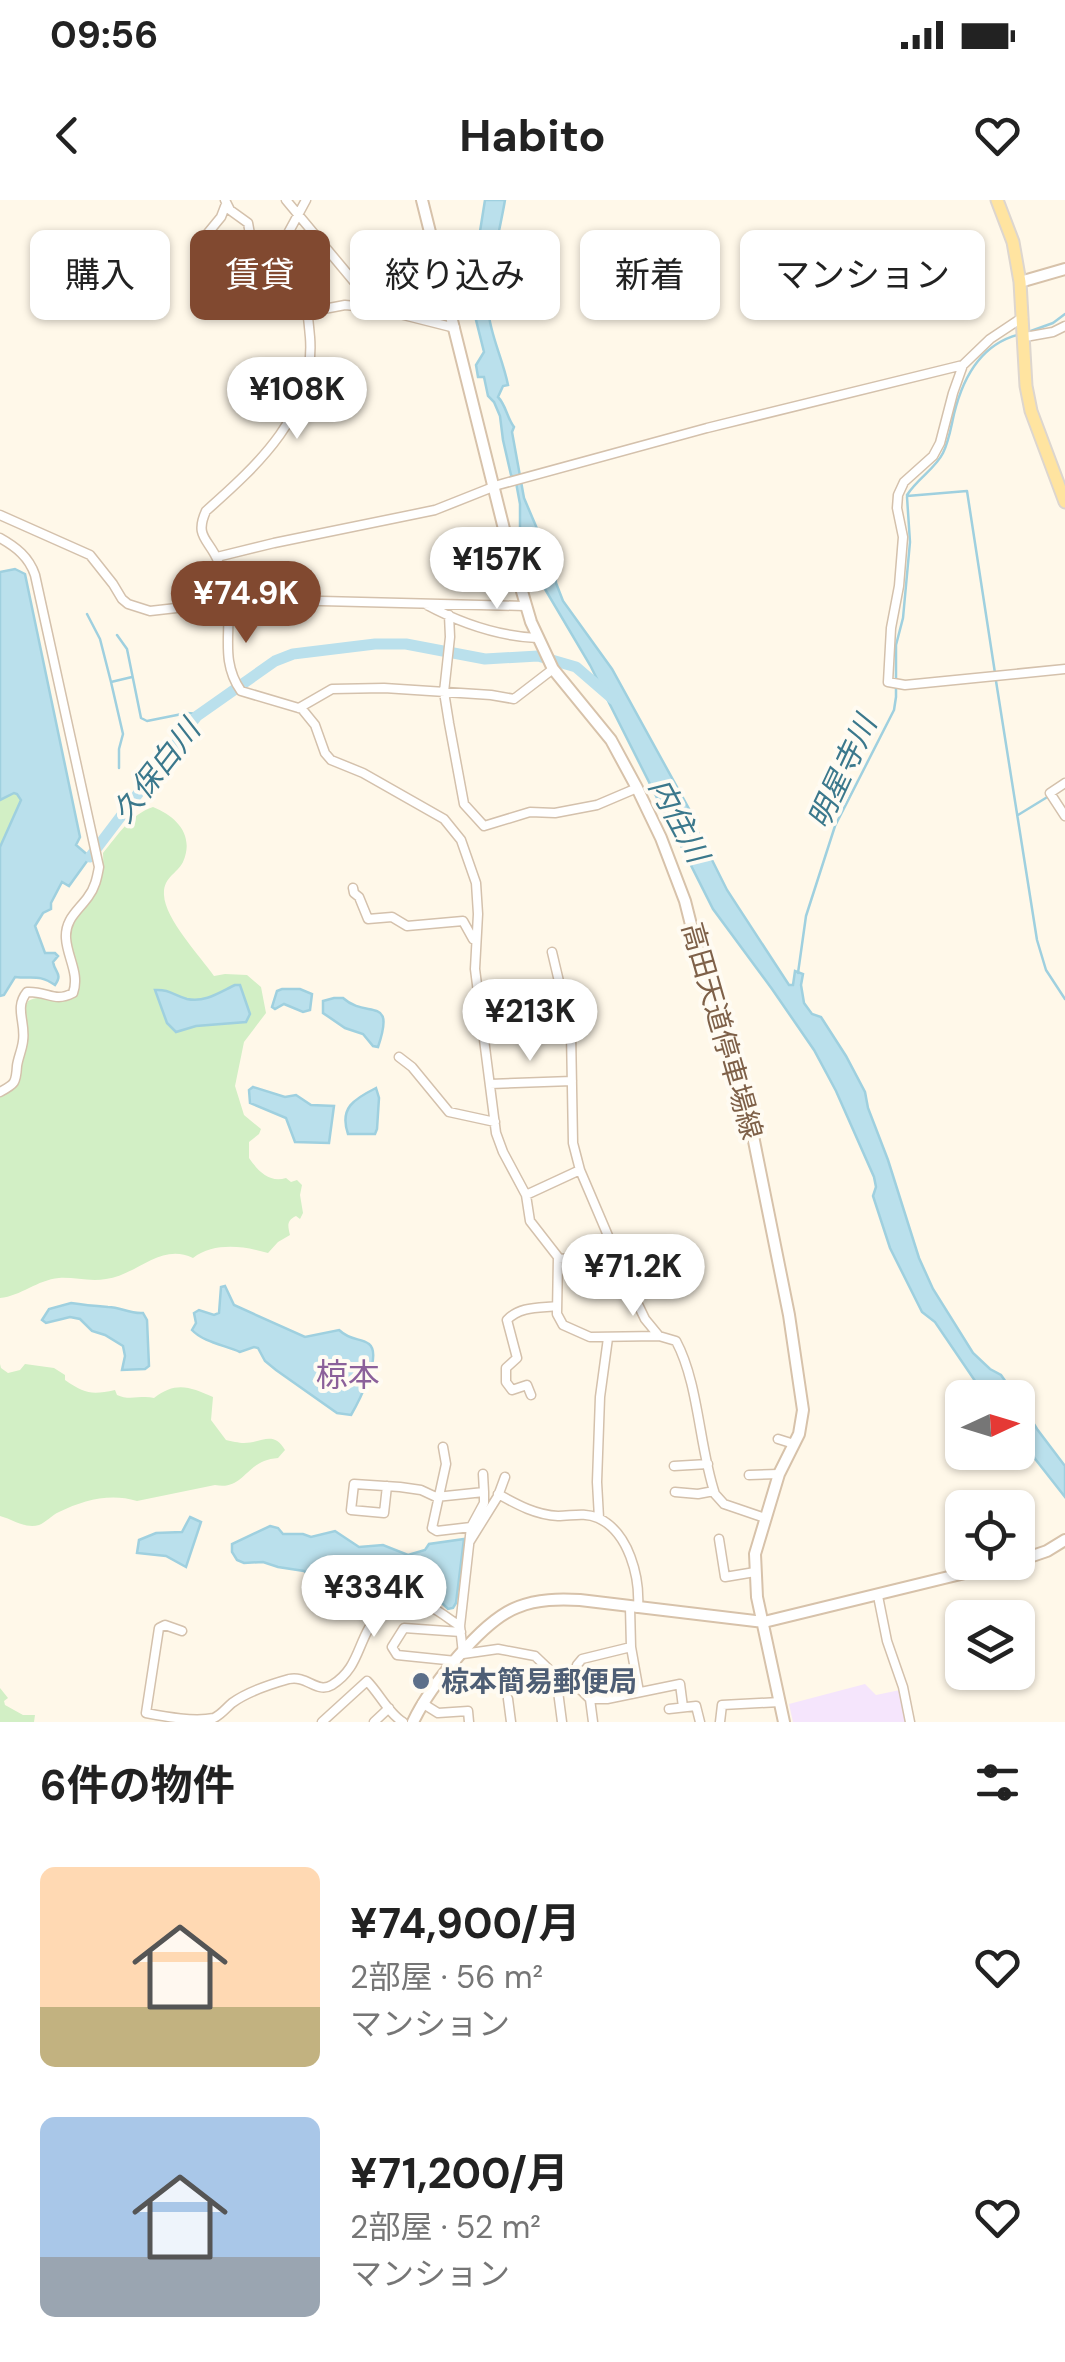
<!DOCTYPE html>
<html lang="ja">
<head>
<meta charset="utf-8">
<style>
	body { margin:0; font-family:"DM Sans","Noto Sans JP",sans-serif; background:#f2f2f2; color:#222; height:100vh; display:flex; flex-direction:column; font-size:38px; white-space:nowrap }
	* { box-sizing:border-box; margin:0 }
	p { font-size:32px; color:#767676 }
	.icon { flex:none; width:55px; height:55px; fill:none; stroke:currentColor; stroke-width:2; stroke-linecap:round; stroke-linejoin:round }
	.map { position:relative; height:1522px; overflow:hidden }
	.panel { display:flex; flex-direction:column; background:#fff; flex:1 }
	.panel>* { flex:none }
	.banner { position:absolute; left:30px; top:30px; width:1005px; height:90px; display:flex; gap:20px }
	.needle { width:65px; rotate:86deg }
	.tools { position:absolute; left:945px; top:1180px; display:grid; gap:20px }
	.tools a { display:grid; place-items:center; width:90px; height:90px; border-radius:15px; background:#fff; box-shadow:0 2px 8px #0004; font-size:50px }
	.price { position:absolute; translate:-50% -85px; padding:0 22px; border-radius:35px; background:#fff; color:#222; font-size:32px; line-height:65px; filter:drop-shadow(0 2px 5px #0008) }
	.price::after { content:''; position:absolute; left:50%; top:60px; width:30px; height:22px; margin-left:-15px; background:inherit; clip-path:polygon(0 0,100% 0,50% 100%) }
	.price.current { background:#814930; color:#fff }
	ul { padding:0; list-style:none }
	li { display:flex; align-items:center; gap:30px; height:250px; padding:0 40px }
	li span { display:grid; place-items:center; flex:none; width:280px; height:200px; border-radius:15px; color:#555 }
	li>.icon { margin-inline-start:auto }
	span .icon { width:120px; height:120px; fill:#fffc; stroke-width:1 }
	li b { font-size:42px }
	h2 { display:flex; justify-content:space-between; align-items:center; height:120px; padding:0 40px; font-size:42px }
	.tag { padding:0 35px; border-radius:15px; background:#fff; box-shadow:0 2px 8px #0004; font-size:35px; line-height:90px }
	.tag.current { background:#814930; color:#fff }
	.status { display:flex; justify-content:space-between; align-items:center; height:70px; padding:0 50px; background:#fff; direction:ltr }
	.status svg { height:28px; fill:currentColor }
	header { display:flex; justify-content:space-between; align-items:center; height:130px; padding:0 40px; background:#fff; font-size:45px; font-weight:700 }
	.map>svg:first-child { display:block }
</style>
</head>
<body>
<div class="status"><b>09:56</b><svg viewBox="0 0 49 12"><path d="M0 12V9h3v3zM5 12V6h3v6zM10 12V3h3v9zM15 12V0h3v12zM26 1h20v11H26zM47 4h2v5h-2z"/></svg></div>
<header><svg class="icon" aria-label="back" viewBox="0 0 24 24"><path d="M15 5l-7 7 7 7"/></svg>Habito<svg class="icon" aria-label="heart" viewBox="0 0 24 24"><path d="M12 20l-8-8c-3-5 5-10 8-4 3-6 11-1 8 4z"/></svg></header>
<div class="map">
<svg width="1065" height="1522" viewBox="0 0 1065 1522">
	<rect width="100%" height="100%" fill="#fff8e9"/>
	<!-- education -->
	<path fill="#f5e5fc" d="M865 1484 876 1495 900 1490 907 1522H793L789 1504Z"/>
	<!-- green -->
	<path fill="#d2efc5" d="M14 593 17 594 21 600 0 647V600Z
		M153 607C176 616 195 635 183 662 177 674 163 677 164 695 165 719 200 756 214 776L225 774 247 775 261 787 266 813 244 842 235 886 244 915 261 929 259 934 249 942V958C258 971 269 983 286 978L291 982 297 980 302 985 300 995 303 1013 300 1019 296 1016C286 1021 288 1026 290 1035L278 1042 268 1053C244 1046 214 1042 193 1058 161 1042 137 1075 106 1079 90 1082 74 1077 59 1078 37 1080 21 1096 0 1098V895C7 891 15 888 19 881 22 875 25 819 25 808L28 801C48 790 53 811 76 796 84 770 62 747 71 724 74 717 81 710 86 705 101 689 104 673 103 653 117 636 131 614 153 607Z
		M0 1164 1 1168 8 1173 20 1170 25 1164 54 1168 65 1175V1180C85 1194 92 1195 115 1190L117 1195C129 1201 141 1195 154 1198 176 1181 190 1187 213 1197L211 1220 226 1240C231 1241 239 1243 244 1243 262 1243 273 1230 285 1250L278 1258C245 1260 245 1291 215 1285L137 1301C110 1293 84 1300 59 1312 52 1315 45 1323 39 1325 25 1329 12 1319 0 1316Z
		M0 1488 8 1498 4 1501 5 1505 23 1515H35L34 1522H0Z"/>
	<!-- water -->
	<path fill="#bae0ec" stroke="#9fd0df" stroke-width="2.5" d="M485 0H505C500 30 487 80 488 109 490 135 503 159 508 185L503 186 498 197C506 205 507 218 514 227L512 232 524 298 555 371 556 383 563 401 612 469 694 618 695 626 727 690 789 785H793L795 771 803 774 801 785 804 803 812 814 821 817 846 856 865 892 868 908 888 960 919 1058 933 1089 973 1153 990 1169 1001 1175 1017 1198 986 1197 935 1122 922 1112 890 1048 873 996 876 987 874 977 836 891 814 850 772 789 713 709 590 465 536 374C537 358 532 341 520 329V304L515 277 511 275 503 240 500 216 494 202 488 196 484 177H478L476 165 484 152 475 116 473 97 474 69Z
		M15 369 25 374 80 637 76 645 90 657 69 686 62 682 51 703V709L43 713 35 726 45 753H55L58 756 53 762C55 773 63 774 55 785 39 774 33 779 15 777L4 795 0 796V647L21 600 17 594 14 593 0 600V372Z
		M235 785H240L250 814 246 822 196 826 176 832 167 823 155 790C169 789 175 796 187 799 205 803 220 792 235 785Z
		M282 789H300L312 794 310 810 303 812 284 804 275 809 272 807 277 791Z
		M334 798H343C367 820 396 794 378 847L373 846 363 834 345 828 323 813V801Z
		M253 887 285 897 296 895 311 905 334 906 329 943 295 942 286 918 250 903 249 890Z
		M376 888 379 898 377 929 375 934H348C339 908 354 899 376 888Z
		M225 1086 234 1105 305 1137 339 1130C352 1142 360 1137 369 1144 383 1155 358 1203 351 1215L337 1213 276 1170 265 1161 258 1148 254 1147 240 1152C224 1145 203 1142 192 1130L196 1123 194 1113 199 1110 214 1115 219 1113 221 1087Z
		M71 1103C84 1105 95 1106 108 1107 121 1107 129 1114 143 1113L147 1120 149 1166 145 1169 122 1170 125 1156 123 1146 105 1135 92 1131 80 1119 70 1117 46 1123 42 1120 49 1109Z
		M1018 1198 1037 1229 1065 1266V1297L1018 1237Z
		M190 1317 201 1322 186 1367 166 1356 137 1353 139 1340 156 1333 182 1332Z
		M270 1326 278 1328 283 1334H303L311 1337 335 1331 359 1347 383 1345 408 1355 425 1350 429 1344 464 1339 456 1403 453 1408 448 1409 443 1404 424 1397 413 1395 399 1398 355 1394 320 1383 304 1371 278 1367 263 1362 244 1363 237 1360 232 1352V1344Z"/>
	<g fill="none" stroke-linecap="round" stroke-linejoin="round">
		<!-- stream -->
		<path stroke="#9fd0df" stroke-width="2.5" d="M1028 132 1053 123 1065 114
			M907 295C918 278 935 269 943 253 949 241 951 227 954 214 963 177 981 143 1021 134
			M907 296 967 291 995 473
			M87 414 100 439 111 482 132 477
			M117 435 127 449 141 518 147 521 187 513 199 514
			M996 481 1037 740 1046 770 1065 799
			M111 482 123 534 119 549V568
			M1018 615 1049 596
			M798 773 806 716 835 626 894 510 896 497V445L903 418 910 342 907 297"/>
		<!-- river -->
		<path stroke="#bae0ec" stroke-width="11" d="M90 657 197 516 275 461 293 454 375 444H406L485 459 538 456 576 467 613 499"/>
		<defs>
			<path id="street" d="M225 0 230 10 248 23 253 51C269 62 285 68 296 84 308 100 308 118 310 137 316 212 258 265 206 311 194 337 209 339 218 361 222 370 224 381 226 392 234 427 218 458 241 491L302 509 315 525 325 553 331 560 363 573 444 619 461 640 476 683 478 714 475 769 496 933 503 952 526 995 530 1021 558 1057 557 1114 563 1125 590 1137 659 1136 676 1141C699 1184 699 1247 715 1294L724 1304 765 1318
				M286 0 376 108 455 128
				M198 45 221 17 226 4
				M273 61 306 0
				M308 112 345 105 376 108
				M1025 137 1053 132 1065 126
				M963 165 953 193 940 243 933 256 904 282 898 295 897 308 903 337 899 386 891 428 888 482 905 485 1065 469
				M0 315 90 355 113 384 122 399 128 404 150 411 229 402 282 400 525 406
				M0 338C16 347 29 357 35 375L99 667C97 678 95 688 88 697 78 711 65 719 66 738 67 757 80 774 73 793 54 803 48 791 27 792 14 808 26 822 23 841 22 850 18 858 17 866 16 883 15 884 0 892
				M217 357 274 343 435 310 498 285 707 228 963 165 990 139 1023 117
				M425 404C460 423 497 436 537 438
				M449 415 450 437 444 492 449 523 464 604 484 626 530 612 555 613 597 605 637 588
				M299 508 332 489 384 488 491 495 514 499 553 469
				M1065 583 1050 593 1065 616
				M353 688 354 693 359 697 368 719 392 717 407 726 463 721 473 739
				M552 752 571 832 573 943 580 970 632 1092 645 1119 659 1136
				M399 857 412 867 449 912 495 922
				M490 884 572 881
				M526 995 580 970
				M558 1059 617 1055
				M531 1195 527 1185 512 1190 506 1182V1168L517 1158 507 1120C520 1106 540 1108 557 1106
				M778 1239 794 1244
				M443 1247 446 1264 432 1328 437 1331 471 1327
				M674 1266 708 1264
				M483 1274 484 1292
				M749 1275 779 1274
				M387 1286 384 1313 351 1310 354 1284 400 1287 421 1290 436 1297 484 1292V1303L471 1327 460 1426 463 1454 498 1449 535 1456 556 1476 575 1484 590 1499 593 1522
				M675 1292 698 1294 714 1291
				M498 1294C518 1305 536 1315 558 1316 572 1316 584 1312 598 1318 629 1332 640 1377 638 1408
				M599 1318 597 1282 600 1197 608 1138
				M719 1339 725 1377 755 1372
				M470 1341 498 1296 505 1277
				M878 1396 887 1441 903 1487 910 1522
				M630 1407 631 1447 639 1492
				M182 1431 165 1425 159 1428 146 1513C167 1517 194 1522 214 1518 222 1514 226 1508 232 1503 247 1492 271 1484 289 1479 307 1475 317 1494 332 1485 356 1470 357 1449 369 1428 373 1420 384 1414 392 1409 398 1405 405 1400 413 1401 429 1402 447 1418 460 1426
				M456 1461 397 1455 392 1447 404 1428 461 1432
				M556 1476 562 1522
				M575 1484 577 1465 582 1459 631 1447
				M508 1499 511 1522
				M590 1499H607L680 1484 683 1507
				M422 1503 438 1513 468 1511 469 1522
				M669 1509 696 1506 700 1522
				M322 1522 367 1481C379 1493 389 1514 403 1522
				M374 1522 389 1508
				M720 1522 722 1505 780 1502"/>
			<path id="secondary" d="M422 0 506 337 531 422 553 469 611 540 637 588 661 638 685 701 709 796 734 865 749 916 789 1115 803 1210 799 1234 779 1274 755 1354 757 1397 784 1522
				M1020 82 1065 69
				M1018 1361 1047 1351 1065 1340
				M413 1522C429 1488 482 1420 518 1407 538 1399 559 1399 580 1400L764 1422 1010 1362"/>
			<path id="primary" d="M997 0 1013 42 1020 82 1026 186 1031 211 1065 302"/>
		</defs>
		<!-- street casing -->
		<use href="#street" stroke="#d4c1ac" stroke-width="11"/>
		<!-- secondary casing -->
		<use href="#secondary" stroke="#d7c2aa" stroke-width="14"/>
		<!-- primary casing -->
		<use href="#primary" stroke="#ddd6cf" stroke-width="15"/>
		<!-- street -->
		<use href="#street" stroke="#fff" stroke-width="8"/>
		<!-- secondary -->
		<use href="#secondary" stroke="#fff" stroke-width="10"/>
		<!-- primary -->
		<use href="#primary" stroke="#ffe4a0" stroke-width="11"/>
	</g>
	<!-- markers -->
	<circle fill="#5c6f8a" stroke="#fffbf2" stroke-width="4" cx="421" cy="1481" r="10"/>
	<g text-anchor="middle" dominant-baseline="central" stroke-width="8" stroke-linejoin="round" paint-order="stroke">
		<!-- street labels -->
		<g font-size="28" fill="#7e6048" stroke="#fffbf2">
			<text transform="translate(722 831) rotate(74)">高田天道停車場線</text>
		</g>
		<!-- service labels -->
		<g font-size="28" font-weight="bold" fill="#4e5e75" stroke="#fffbf2" text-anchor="start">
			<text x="441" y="1481">椋本簡易郵便局</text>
		</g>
		<!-- water labels -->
		<g font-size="30" font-style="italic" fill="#3b788c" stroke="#fffbf2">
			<text transform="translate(156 571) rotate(-52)">久保白川</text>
			<text transform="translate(842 572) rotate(-65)">明星寺川</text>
			<text transform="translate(679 620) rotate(62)">内住川</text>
		</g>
		<!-- quarter labels -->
		<g font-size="32" fill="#8b609a" stroke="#fffbf2">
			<text x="348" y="1175">椋本</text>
		</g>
	</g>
</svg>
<div class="tools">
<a><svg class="needle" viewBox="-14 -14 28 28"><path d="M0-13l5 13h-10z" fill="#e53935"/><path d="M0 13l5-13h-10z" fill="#767676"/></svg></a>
<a><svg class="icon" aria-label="locate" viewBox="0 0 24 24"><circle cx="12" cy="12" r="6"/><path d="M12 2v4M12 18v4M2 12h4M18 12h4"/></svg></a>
<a><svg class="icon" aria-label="layers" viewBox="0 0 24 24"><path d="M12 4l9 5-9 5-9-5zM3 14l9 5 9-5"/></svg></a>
</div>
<b class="price" style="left:297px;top:242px">¥108K</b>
<b class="price" style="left:497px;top:412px">¥157K</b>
<b class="price current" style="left:246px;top:446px">¥74.9K</b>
<b class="price" style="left:530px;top:864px">¥213K</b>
<b class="price" style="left:633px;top:1119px">¥71.2K</b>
<b class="price" style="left:374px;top:1440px">¥334K</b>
<div class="banner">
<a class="tag">購入</a>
<a class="tag current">賃貸</a>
<a class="tag">絞り込み</a>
<a class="tag">新着</a>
<a class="tag">マンション</a>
</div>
</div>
<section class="panel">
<h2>6件の物件<svg class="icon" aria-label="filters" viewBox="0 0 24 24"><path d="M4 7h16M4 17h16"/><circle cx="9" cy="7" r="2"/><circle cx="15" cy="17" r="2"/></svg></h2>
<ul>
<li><span style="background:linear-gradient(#ffd9b3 70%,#c2b280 0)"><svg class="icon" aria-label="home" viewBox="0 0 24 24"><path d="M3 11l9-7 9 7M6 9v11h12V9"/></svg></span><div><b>¥74,900/月</b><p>2部屋 · 56 m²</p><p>マンション</p></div><svg class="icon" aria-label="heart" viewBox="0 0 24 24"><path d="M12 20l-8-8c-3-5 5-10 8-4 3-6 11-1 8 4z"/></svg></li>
<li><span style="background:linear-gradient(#a9c7e8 70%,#9aa5b1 0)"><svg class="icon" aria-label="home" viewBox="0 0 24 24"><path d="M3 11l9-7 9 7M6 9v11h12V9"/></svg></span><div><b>¥71,200/月</b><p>2部屋 · 52 m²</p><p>マンション</p></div><svg class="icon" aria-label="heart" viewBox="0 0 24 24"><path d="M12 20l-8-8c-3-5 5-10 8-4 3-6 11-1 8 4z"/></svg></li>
</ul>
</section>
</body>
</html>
